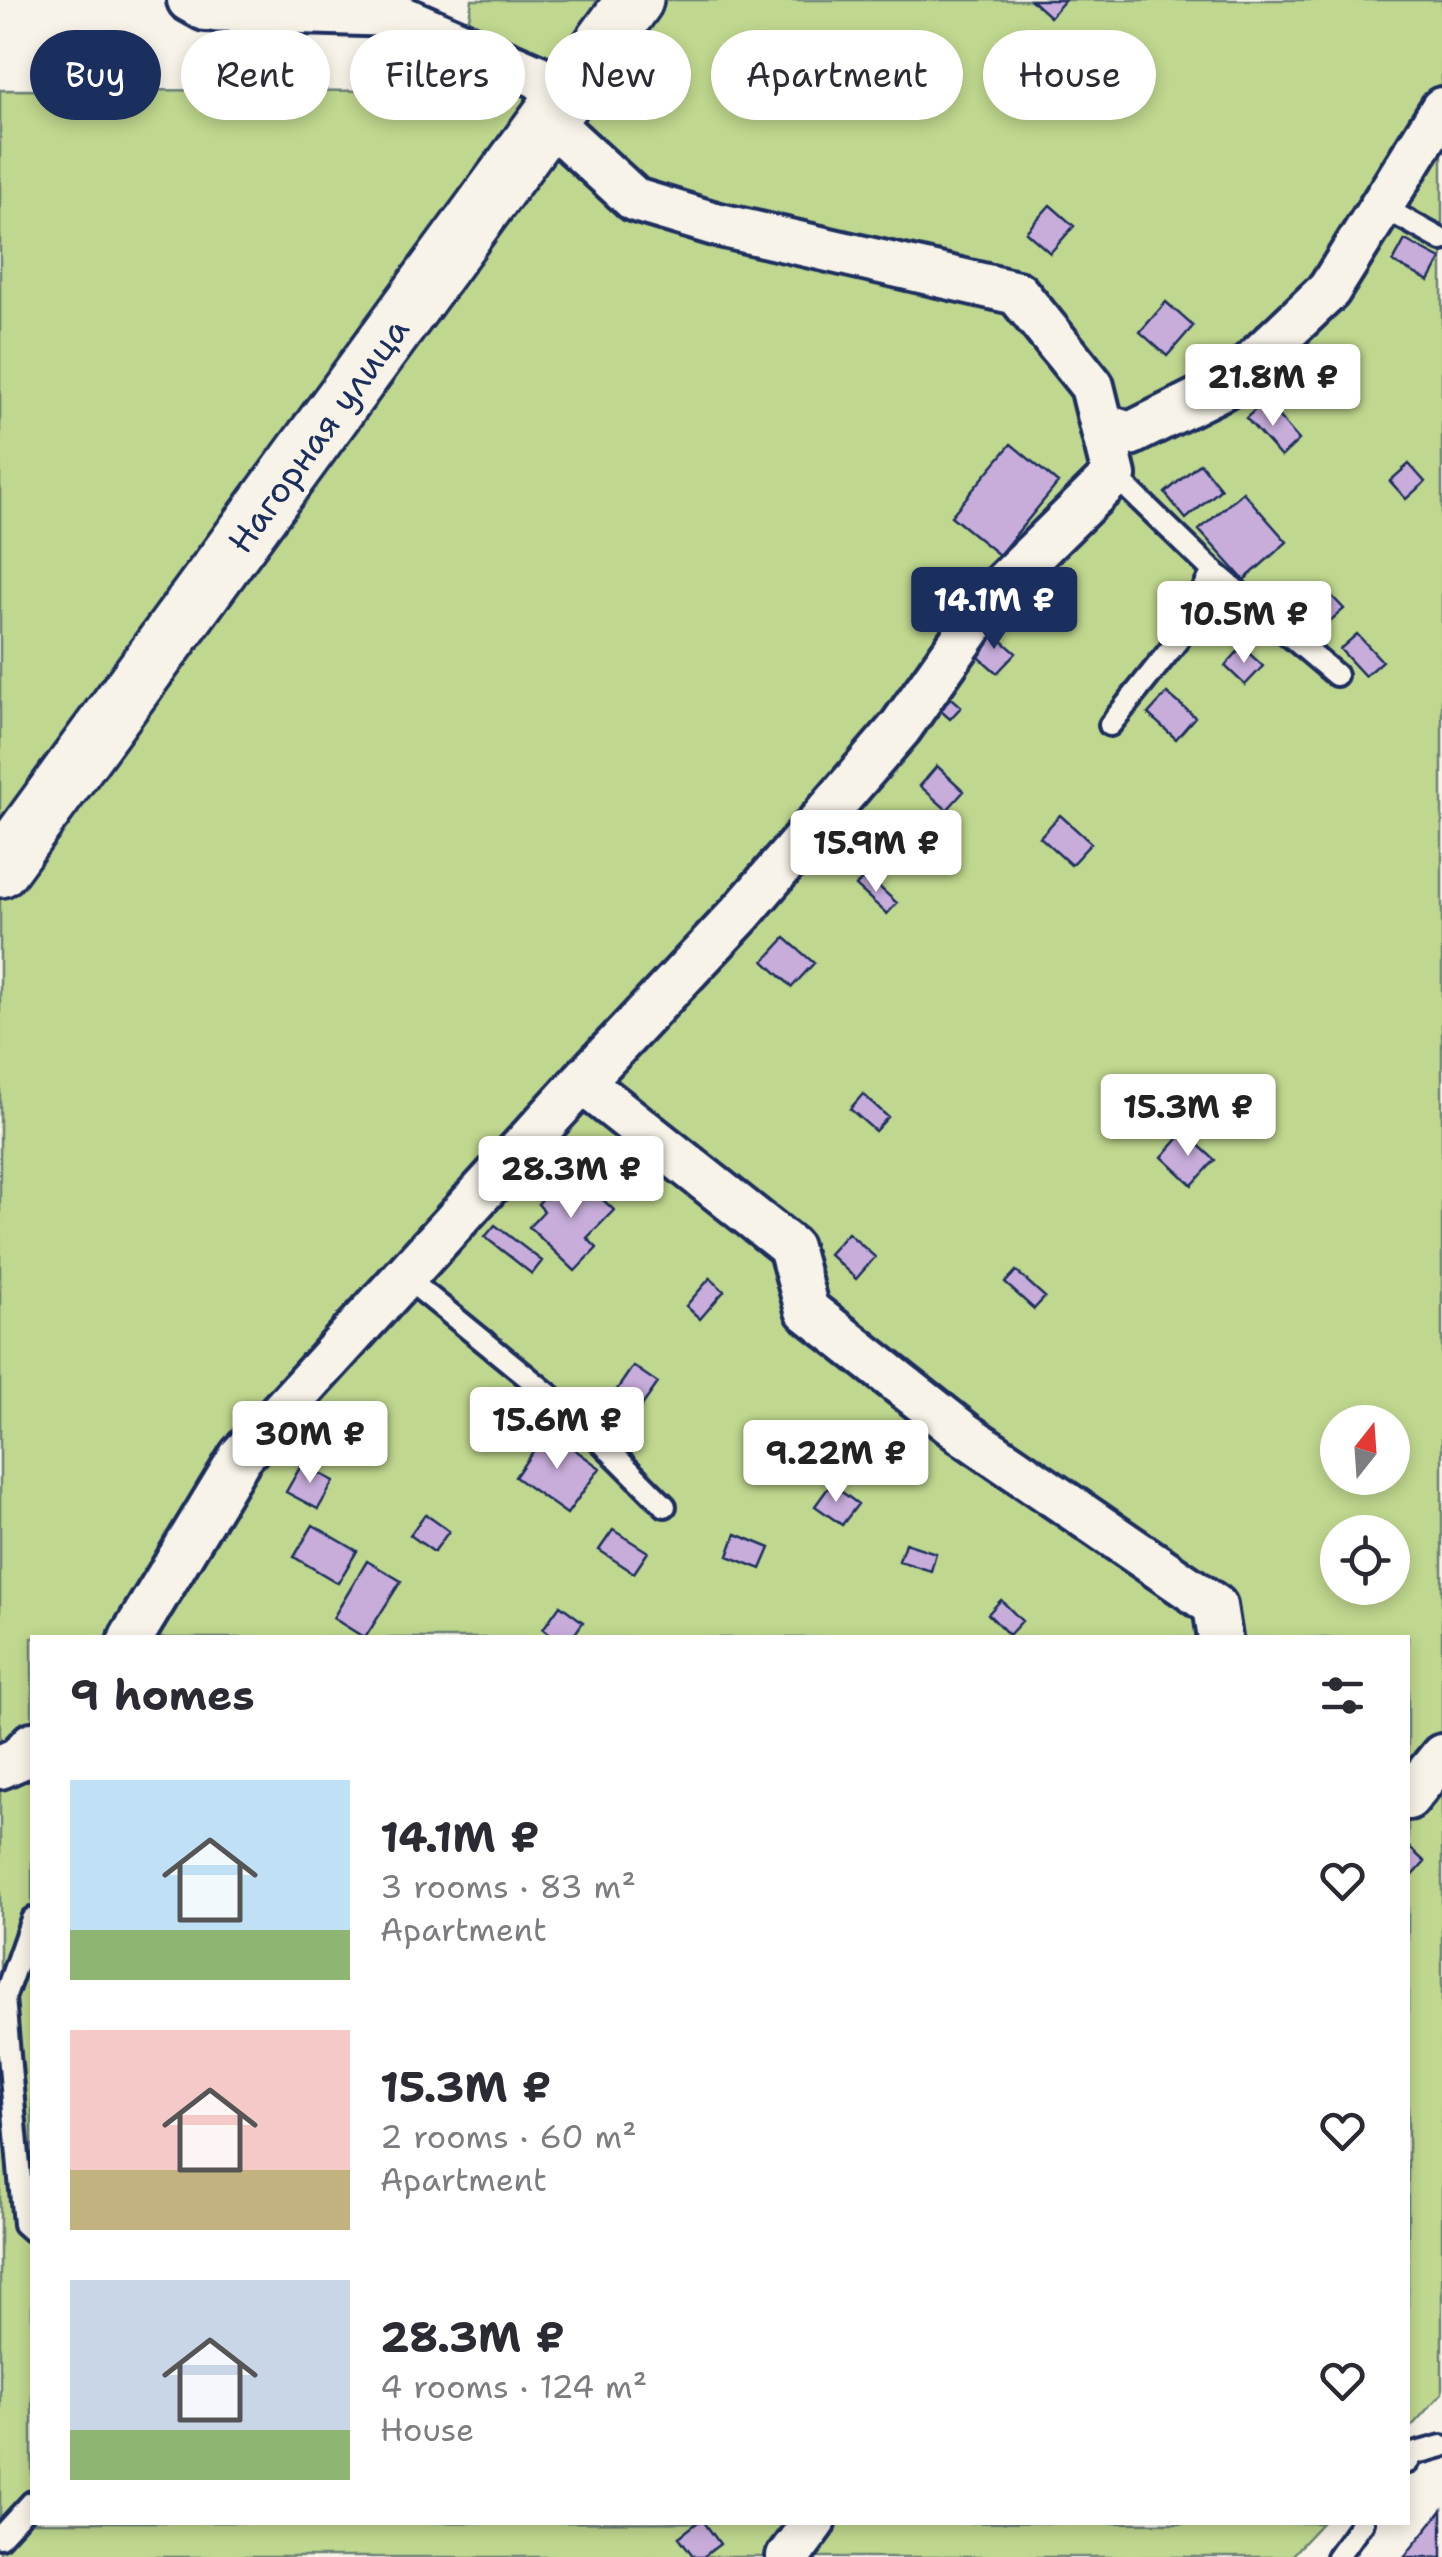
<!DOCTYPE html>
<html lang="en">
<head>
<meta charset="utf-8">
<style>
	body { margin:0; font-family:"Shantell Sans",sans-serif; background:#f7f7f7; color:#2b2b33; height:100vh; display:flex; flex-direction:column; font-size:38px; white-space:nowrap }
	* { box-sizing:border-box; margin:0 }
	p { font-size:32px; color:#7c7c81 }
	.icon { flex:none; width:55px; height:55px; fill:none; stroke:currentColor; stroke-width:2; stroke-linecap:round; stroke-linejoin:round }
	.map { position:relative; flex:1; overflow:hidden }
	.sheet { position:absolute; left:30px; top:1635px; width:1380px; height:890px; display:flex; flex-direction:column; background:#fff; border-radius:0px; box-shadow:0 5px 15px #0003 }
	.sheet>* { flex:none }
	.guide { position:absolute; left:30px; top:30px; width:1382px; height:90px; display:flex; gap:20px }
	.needle { width:65px; rotate:17deg }
	.controls { position:absolute; left:1320px; top:1405px; display:grid; gap:20px }
	.controls a { display:grid; place-items:center; width:90px; height:90px; border-radius:50%; background:#fff; box-shadow:0 5px 15px #0003; font-size:50px }
	.price { position:absolute; translate:-50% -85px; padding:0 22px; border-radius:10px; background:#fff; color:#222; font-size:32px; line-height:65px; filter:drop-shadow(0 2px 5px #0008) }
	.price::after { content:''; position:absolute; left:50%; top:60px; width:30px; height:22px; margin-left:-15px; background:inherit; clip-path:polygon(0 0,100% 0,50% 100%) }
	.price.selected { background:#1b2f5e; color:#fff }
	ul { padding:0; list-style:none }
	li { display:flex; align-items:center; gap:30px; height:250px; padding:0 40px }
	li span { display:grid; place-items:center; flex:none; width:280px; height:200px; border-radius:0px; color:#555 }
	li>.icon { margin-inline-start:auto }
	span .icon { width:120px; height:120px; fill:#fffc; stroke-width:1 }
	li b { font-size:42px }
	h2 { display:flex; justify-content:space-between; align-items:center; height:120px; padding:0 40px; font-size:42px }
	.pill { padding:0 35px; border-radius:45px; background:#fff; box-shadow:0 5px 15px #0003; font-size:35px; line-height:90px }
	.pill.selected { background:#1b2f5e; color:#fff }
	.map>svg:first-child { display:block }
</style>
</head>
<body>
<div class="map">
<svg width="1442" height="2557" viewBox="0 0 1442 2557">
	<rect width="100%" height="100%" fill="#f7f3e8"/>
	<filter id="ink" filterUnits="userSpaceOnUse"><feTurbulence type="fractalNoise" baseFrequency=".01" numOctaves="2"/><feDisplacementMap in="SourceGraphic" scale="20" xChannelSelector="R" yChannelSelector="G"/><feConvolveMatrix kernelMatrix="1 2 1 2 8 2 1 2 1" color-interpolation-filters="sRGB"/></filter>
	<g filter="url(#ink)">
		<!-- green -->
		<path fill="#bfd78e" stroke="#6d8376" stroke-width="2.5" fill-rule="evenodd" d="M472 0H1442V2393L1408 2430V1638H32V2522L1322 2523 1290 2557H0V90L457 91ZM1338 1422H1392V1478H1338ZM1338 1532H1392V1588H1338Z"/>
		<!-- building -->
		<path fill="#c8addb" stroke="#1b2f5e" stroke-width="2.5" d="M1031 0H1065L1050 17Z
			M1050 205 1074 226 1050 253 1026 232Z
			M1405 240 1441 259 1429 281 1393 262Z
			M1166 302 1193 326 1167 356 1140 332Z
			M1265 401 1299 440 1281 457 1246 418Z
			M1011 444 1058 483 999 555 951 516Z
			M1200 463 1221 489 1186 519 1165 493Z
			M1409 464 1425 482 1406 499 1390 481Z
			M1243 492 1287 542 1244 580 1199 530Z
			M1329 593 1344 609 1310 638 1296 622Z
			M992 632 1016 653 997 673 973 652Z
			M1357 634 1382 661 1365 676 1340 649Z
			M1242 647 1263 666 1245 685 1225 666Z
			M944 692 961 707 950 719 933 704Z
			M1167 693 1195 717 1176 739 1148 714Z
			M937 766 964 791 947 810 920 786Z
			M1060 815 1091 843 1071 865 1040 837Z
			M866 875 897 903 887 914 856 886Z
			M785 938 814 963 792 987 764 961Z
			M863 1094 888 1117 875 1131 850 1109Z
			M1184 1132 1215 1160 1192 1185 1162 1157Z
			M576 1175 614 1210 587 1238 597 1248 575 1271 529 1227 544 1211 538 1204 555 1185 561 1191Z
			M495 1225 542 1261 532 1274 485 1237Z
			M848 1233 875 1257 856 1279 829 1254Z
			M1016 1271 1045 1297 1034 1309 1005 1283Z
			M710 1278 724 1291 700 1319 686 1306Z
			M633 1366 658 1383 641 1407 616 1391Z
			M548 1430 600 1468 567 1514 515 1477Z
			M302 1464 334 1481 318 1509 286 1492Z
			M831 1484 858 1504 842 1525 815 1506Z
			M425 1514 449 1531 434 1552 410 1535Z
			M313 1525 357 1551 338 1583 294 1557Z
			M613 1530 648 1552 634 1573 599 1550Z
			M736 1534 770 1548 761 1569 728 1556Z
			M905 1543 936 1553 931 1571 899 1561Z
			M367 1561 401 1581 365 1638 333 1618Z
			M1001 1600 1022 1621 1009 1635 988 1614Z
			M560 1605 583 1622 572 1638H554L543 1629Z
			M1408 1846 1425 1862 1408 1881Z
			M1442 2510V2557H1404Z
			M698 2522H704L720 2544 703 2557H694L679 2537Z"/>
		<g fill="none" stroke-linecap="round" stroke-linejoin="round">
			<defs>
				<path id="lane" d="M1381 206 1442 240
					M1114 475 1213 571 1336 675
					M1110 725 1178 640 1213 571
					M404 1276 574 1415 665 1506
					M32 1919 4 1998 24 2224 32 2231
					M1408 2462 1413 2454 1442 2446
					M0 2537 32 2502
					M1337 2557 1362 2522"/>
				<path id="street" d="M189 0 205 9 396 15 539 77 563 99
					M548 120 635 200 715 224 1017 293 1092 386 1114 475 997 590 900 728 741 913 582 1082
					M1102 425 1130 434 1230 384 1329 290 1442 109
					M131 1638 241 1456 582 1082 790 1247 807 1310 963 1433 1215 1606 1220 1638
					M0 1767 18 1759 32 1744
					M1408 1798 1442 1756
					M788 2557 814 2522"/>
				<path id="secondary" d="M0 869 635 0"/>
			</defs>
			<!-- lane casing -->
			<use href="#lane" stroke="#1b2f5e" stroke-width="28"/>
			<!-- street casing -->
			<use href="#street" stroke="#1b2f5e" stroke-width="50"/>
			<!-- secondary casing -->
			<use href="#secondary" stroke="#1b2f5e" stroke-width="62"/>
			<!-- lane -->
			<use href="#lane" stroke="#f7f3e8" stroke-width="20"/>
			<!-- street -->
			<use href="#street" stroke="#f7f3e8" stroke-width="42"/>
			<!-- secondary -->
			<use href="#secondary" stroke="#f7f3e8" stroke-width="55"/>
		</g>
	</g>
	<g text-anchor="middle" dominant-baseline="central" stroke-width="10" stroke-linejoin="round" paint-order="stroke">
		<!-- street labels -->
		<g font-size="35" fill="#1b2f5e" stroke="#f7f3e8">
			<text transform="translate(318 435) rotate(-54)">Нагорная улица</text>
		</g>
	</g>
</svg>
<div class="controls">
<a><svg class="needle" viewBox="-14 -14 28 28"><path d="M0-13l5 13h-10z" fill="#e53935"/><path d="M0 13l5-13h-10z" fill="#7c7c81"/></svg></a>
<a><svg class="icon" aria-label="locate" viewBox="0 0 24 24"><circle cx="12" cy="12" r="6"/><path d="M12 2v4M12 18v4M2 12h4M18 12h4"/></svg></a>
</div>
<b class="price" style="left:1273px;top:429px">21.8M ₽</b>
<b class="price selected" style="left:994px;top:652px">14.1M ₽</b>
<b class="price" style="left:1244px;top:666px">10.5M ₽</b>
<b class="price" style="left:876px;top:895px">15.9M ₽</b>
<b class="price" style="left:1188px;top:1159px">15.3M ₽</b>
<b class="price" style="left:571px;top:1221px">28.3M ₽</b>
<b class="price" style="left:557px;top:1472px">15.6M ₽</b>
<b class="price" style="left:310px;top:1486px">30M ₽</b>
<b class="price" style="left:836px;top:1505px">9.22M ₽</b>
<div class="guide">
<a class="pill selected">Buy</a>
<a class="pill">Rent</a>
<a class="pill">Filters</a>
<a class="pill">New</a>
<a class="pill">Apartment</a>
<a class="pill">House</a>
</div>
<section class="sheet">
<h2>9 homes<svg class="icon" aria-label="filters" viewBox="0 0 24 24"><path d="M4 7h16M4 17h16"/><circle cx="9" cy="7" r="2"/><circle cx="15" cy="17" r="2"/></svg></h2>
<ul>
<li><span style="background:linear-gradient(#bfe0f5 75%,#8fb573 0)"><svg class="icon" aria-label="home" viewBox="0 0 24 24"><path d="M3 11l9-7 9 7M6 9v11h12V9"/></svg></span><div><b>14.1M ₽</b><p>3 rooms · 83 m²</p><p>Apartment</p></div><svg class="icon" aria-label="heart" viewBox="0 0 24 24"><path d="M12 20l-8-8c-3-5 5-10 8-4 3-6 11-1 8 4z"/></svg></li>
<li><span style="background:linear-gradient(#f6c9c9 70%,#c2b280 0)"><svg class="icon" aria-label="home" viewBox="0 0 24 24"><path d="M3 11l9-7 9 7M6 9v11h12V9"/></svg></span><div><b>15.3M ₽</b><p>2 rooms · 60 m²</p><p>Apartment</p></div><svg class="icon" aria-label="heart" viewBox="0 0 24 24"><path d="M12 20l-8-8c-3-5 5-10 8-4 3-6 11-1 8 4z"/></svg></li>
<li><span style="background:linear-gradient(#c9d6e8 75%,#8fb573 0)"><svg class="icon" aria-label="home" viewBox="0 0 24 24"><path d="M3 11l9-7 9 7M6 9v11h12V9"/></svg></span><div><b>28.3M ₽</b><p>4 rooms · 124 m²</p><p>House</p></div><svg class="icon" aria-label="heart" viewBox="0 0 24 24"><path d="M12 20l-8-8c-3-5 5-10 8-4 3-6 11-1 8 4z"/></svg></li>
</ul>
</section>
</div>
</body>
</html>
